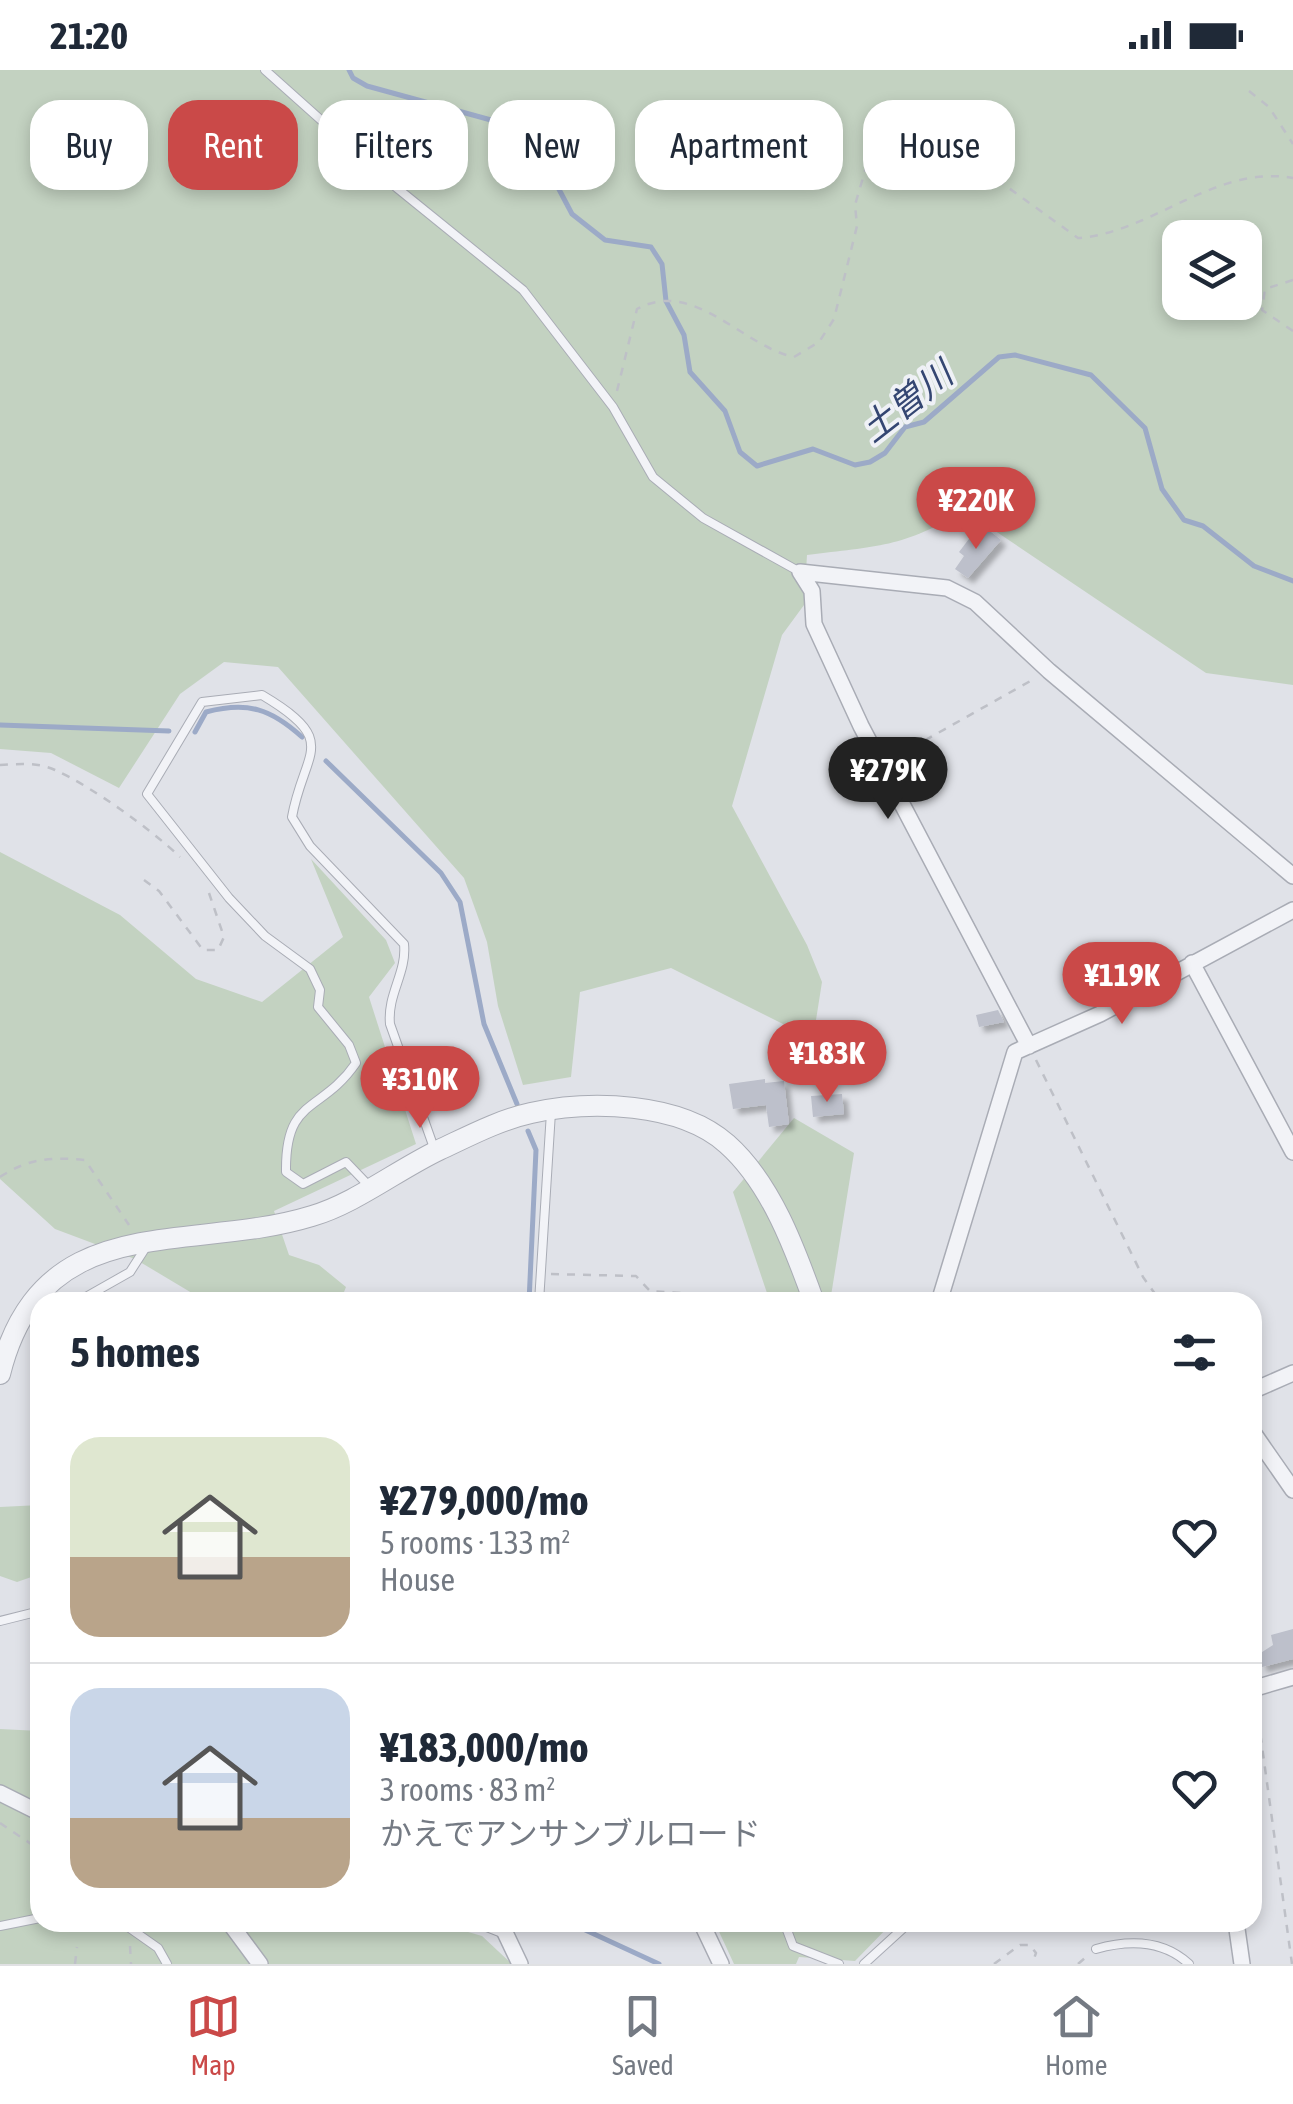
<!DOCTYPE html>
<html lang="en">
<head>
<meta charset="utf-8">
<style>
	body { margin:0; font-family:"Asap Condensed","Noto Sans JP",sans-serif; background:#f2f2f3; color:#1f2937; height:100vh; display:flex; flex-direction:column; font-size:38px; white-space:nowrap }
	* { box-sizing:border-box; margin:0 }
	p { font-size:32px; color:#747a83 }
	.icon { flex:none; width:55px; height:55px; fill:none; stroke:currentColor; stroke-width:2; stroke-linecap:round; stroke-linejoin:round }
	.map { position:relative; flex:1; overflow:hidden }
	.side { position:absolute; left:30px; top:1222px; width:1232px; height:640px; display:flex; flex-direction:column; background:#fff; border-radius:30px; box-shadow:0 5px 15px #0003 }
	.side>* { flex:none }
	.banner { position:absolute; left:30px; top:30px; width:1235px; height:90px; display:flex; gap:20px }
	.controls { position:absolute; left:1162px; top:150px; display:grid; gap:20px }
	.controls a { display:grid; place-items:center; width:100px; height:100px; border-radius:20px; background:#fff; box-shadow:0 5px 15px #0003; font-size:50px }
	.price { position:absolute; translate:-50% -85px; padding:0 22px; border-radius:35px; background:#ca4948; color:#fff; font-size:32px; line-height:65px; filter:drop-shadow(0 2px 5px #0008) }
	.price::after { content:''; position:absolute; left:50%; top:60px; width:30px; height:22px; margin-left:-15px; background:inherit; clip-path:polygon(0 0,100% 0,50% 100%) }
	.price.active { background:#222; color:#fff }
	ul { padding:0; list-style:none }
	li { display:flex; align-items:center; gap:30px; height:250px; padding:0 40px }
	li+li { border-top:2px solid #e0e1e3 }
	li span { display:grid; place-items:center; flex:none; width:280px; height:200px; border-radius:30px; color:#555 }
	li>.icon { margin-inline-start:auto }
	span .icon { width:120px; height:120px; fill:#fffc; stroke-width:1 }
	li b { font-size:42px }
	h2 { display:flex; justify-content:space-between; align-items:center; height:120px; padding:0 40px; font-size:42px }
	.chip { padding:0 35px; border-radius:30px; background:#fff; box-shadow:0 5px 15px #0003; font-size:35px; line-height:90px }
	.chip.active { background:#ca4948; color:#fff }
	.status { display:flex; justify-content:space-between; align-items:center; height:70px; padding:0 50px; background:#fff; direction:ltr }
	.status svg { height:28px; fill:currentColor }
	.tab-bar { display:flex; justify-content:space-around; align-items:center; height:140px; border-top:2px solid #e0e1e3; background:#fff; font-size:28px; color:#747a83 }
	.tab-bar a { display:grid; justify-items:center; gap:5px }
	.tab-bar .active { color:#ca4948 }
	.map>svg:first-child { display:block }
</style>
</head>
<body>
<div class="status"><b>21:20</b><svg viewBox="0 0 49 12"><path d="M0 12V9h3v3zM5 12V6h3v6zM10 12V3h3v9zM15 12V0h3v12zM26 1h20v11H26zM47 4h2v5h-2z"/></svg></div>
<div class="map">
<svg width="1293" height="1894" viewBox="0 0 1293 1894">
	<defs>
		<filter id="shadow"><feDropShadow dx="5.5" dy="5.5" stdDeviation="2.5" flood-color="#0004"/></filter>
	</defs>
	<rect width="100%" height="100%" fill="#e0e2e8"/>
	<!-- green -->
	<path fill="#c3d2c1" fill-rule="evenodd" d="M0 0H1293V615L1206 603 964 440C904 478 876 476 807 485L804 535 782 565 732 736 807 875 822 912 813 969 671 898 580 922 571 1007 523 1015 498 936 487 872 464 808 278 597 224 592 180 624 119 718 51 683 0 679ZM1180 168H1245V232H1180Z
		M0 782 120 845 196 909 262 932 343 867 311 789 386 870 395 893 369 927 416 1074 274 1141 289 1185 319 1195 346 1217 340 1232H207L135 1189 55 1159 0 1109Z
		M794 1048 854 1083 830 1232H770L733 1122Z
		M40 1435V1504L17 1512 0 1506V1437Z
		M0 1659 40 1661V1852L437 1853 482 1866 512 1894H0Z
		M715 1853H892L855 1891 799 1887 796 1894H734Z"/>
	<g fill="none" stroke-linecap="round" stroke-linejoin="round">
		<!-- stream -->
		<path stroke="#9caac7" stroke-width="5" d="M349 0 353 8 367 16 502 53 553 108 572 144 605 170 651 177 662 194 666 231 684 265 690 302 725 341 740 382 757 396 813 379 855 395 870 392 885 383 905 357 924 352 999 287 1015 285 1091 305 1145 358 1162 419 1184 450 1203 456 1254 496 1293 511
			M0 655 169 661
			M195 662 206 642C248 631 271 639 302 667
			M326 691 441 803 460 832 484 954 517 1034
			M528 1061 536 1080 529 1232
			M568 1852 659 1894"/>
	</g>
	<!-- building -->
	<path fill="#bdc0cb" filter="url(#shadow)" d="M986 458 1001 470 968 508 955 499 964 486 959 482 975 461 980 466Z
		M998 940 1004 952 979 957 976 945Z
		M765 1009V1013L784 1011 789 1054 769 1057 766 1035 733 1039 729 1014Z
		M842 1024 844 1044 813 1047 811 1026Z
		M1293 1559V1589L1262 1597 1259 1584 1273 1575 1271 1565Z"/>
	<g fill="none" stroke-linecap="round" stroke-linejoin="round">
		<defs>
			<path id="service" d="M265 0 397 118 523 220 613 337 653 407 703 448 800 502
				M370 1117 346 1092 303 1114 286 1102C285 1026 321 1044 356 993L349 975 318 937 320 920 310 899 265 866 229 828 147 724 202 632 262 625C341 672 304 680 292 747L310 776 404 874C407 903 387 924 390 954L434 1078
				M77 1232 130 1202 146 1177
				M539 1232 551 1042
				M0 1551 40 1541
				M121 1852 158 1878 167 1894
				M474 1852 502 1863
				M784 1852 793 1876 839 1894
				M0 1856 40 1848
				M1096 1879C1128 1870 1163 1870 1189 1894
				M864 1894 910 1852"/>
			<path id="minor" d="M800 502 947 518 975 532 1049 601 1293 806
				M800 502 812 521 814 554 861 656 1029 976
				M1192 893 1293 1082
				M939 1232 1015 982 1100 944 1293 840
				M1252 1321 1293 1303
				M1252 1361 1293 1420
				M1252 1619 1293 1607
				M0 1723 40 1743
				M229 1852 260 1894
				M500 1852 520 1894
				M701 1852 721 1894
				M1236 1852 1242 1894"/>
			<path id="tertiary" d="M0 1304C42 1136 189 1184 312 1146 356 1133 397 1100 439 1080 469 1066 499 1050 531 1043 590 1030 680 1032 727 1074 771 1113 795 1179 814 1232"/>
		</defs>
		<!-- service casing -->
		<use href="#service" stroke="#a9acb5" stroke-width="10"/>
		<!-- minor casing -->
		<use href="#minor" stroke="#a9acb5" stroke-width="18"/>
		<!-- tertiary casing -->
		<use href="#tertiary" stroke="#a9acb5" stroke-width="22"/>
		<!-- path -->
		<path stroke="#bec0c7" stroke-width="2.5" stroke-dasharray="8 8" stroke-linecap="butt" d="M1249 21 1269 37 1293 74
			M1293 210 1265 219 1262 240 1293 261
			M617 321 637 239C694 208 742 276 794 287L819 272 834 249 857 156 855 135 874 70 907 54 945 72 1078 168C1152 163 1215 94 1293 108
			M897 686 1034 609
			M0 695C18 694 38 692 55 700 91 716 152 760 180 787
			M144 810 159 821 203 880H218L224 867 209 823
			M1036 990 1143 1207 1161 1232
			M0 1107C29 1088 51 1087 85 1090L129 1155
			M551 1204 636 1206 650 1221 747 1227 748 1232
			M1256 1633 1292 1894
			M0 1753 40 1780
			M130 1876 131 1894
			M75 1894 77 1877
			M994 1894 1020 1875H1030L1036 1883 1032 1894
			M1078 1894 1085 1888"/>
		<!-- service -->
		<use href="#service" stroke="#f2f3f7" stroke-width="8"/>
		<!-- minor -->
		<use href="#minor" stroke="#f2f3f7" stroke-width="15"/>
		<!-- tertiary -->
		<use href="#tertiary" stroke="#f2f3f7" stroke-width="20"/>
	</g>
	<g text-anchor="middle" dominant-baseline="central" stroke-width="8" stroke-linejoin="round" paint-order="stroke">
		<!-- water labels -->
		<g font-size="35" font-style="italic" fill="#344672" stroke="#eff1f6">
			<text transform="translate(906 331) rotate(-38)">土曽川</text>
		</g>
	</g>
</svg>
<div class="controls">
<a><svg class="icon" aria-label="layers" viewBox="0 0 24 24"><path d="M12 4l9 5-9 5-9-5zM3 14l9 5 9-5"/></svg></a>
</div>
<b class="price" style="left:976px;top:482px">¥220K</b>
<b class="price active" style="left:888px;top:752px">¥279K</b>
<b class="price" style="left:1122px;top:957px">¥119K</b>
<b class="price" style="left:827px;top:1035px">¥183K</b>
<b class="price" style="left:420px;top:1061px">¥310K</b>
<div class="banner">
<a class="chip">Buy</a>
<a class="chip active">Rent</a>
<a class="chip">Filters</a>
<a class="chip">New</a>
<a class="chip">Apartment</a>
<a class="chip">House</a>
</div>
<section class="side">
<h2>5 homes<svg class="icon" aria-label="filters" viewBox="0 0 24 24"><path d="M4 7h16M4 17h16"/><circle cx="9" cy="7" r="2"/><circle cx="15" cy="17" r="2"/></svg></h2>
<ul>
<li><span style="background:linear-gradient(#dfe7d0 60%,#b9a48a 0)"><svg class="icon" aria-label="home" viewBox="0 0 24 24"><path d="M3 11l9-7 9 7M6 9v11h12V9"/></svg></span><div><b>¥279,000/mo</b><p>5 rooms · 133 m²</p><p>House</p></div><svg class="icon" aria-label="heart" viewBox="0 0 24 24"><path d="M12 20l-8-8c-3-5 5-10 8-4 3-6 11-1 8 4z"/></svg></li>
<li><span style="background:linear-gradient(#c9d6e8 65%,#b9a48a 0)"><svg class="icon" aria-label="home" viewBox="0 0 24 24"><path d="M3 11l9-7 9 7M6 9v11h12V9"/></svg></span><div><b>¥183,000/mo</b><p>3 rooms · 83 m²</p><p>かえでアンサンブルロード</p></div><svg class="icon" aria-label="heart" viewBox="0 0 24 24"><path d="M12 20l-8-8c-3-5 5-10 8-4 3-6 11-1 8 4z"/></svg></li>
</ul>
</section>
</div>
<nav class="tab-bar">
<a class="active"><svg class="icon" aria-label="map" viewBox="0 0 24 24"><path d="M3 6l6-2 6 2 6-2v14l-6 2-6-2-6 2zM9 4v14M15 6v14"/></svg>Map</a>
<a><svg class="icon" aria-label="saved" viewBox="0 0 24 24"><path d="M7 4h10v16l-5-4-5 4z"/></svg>Saved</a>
<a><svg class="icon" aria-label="home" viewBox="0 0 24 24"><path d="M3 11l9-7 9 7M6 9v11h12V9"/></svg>Home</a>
</nav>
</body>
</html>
